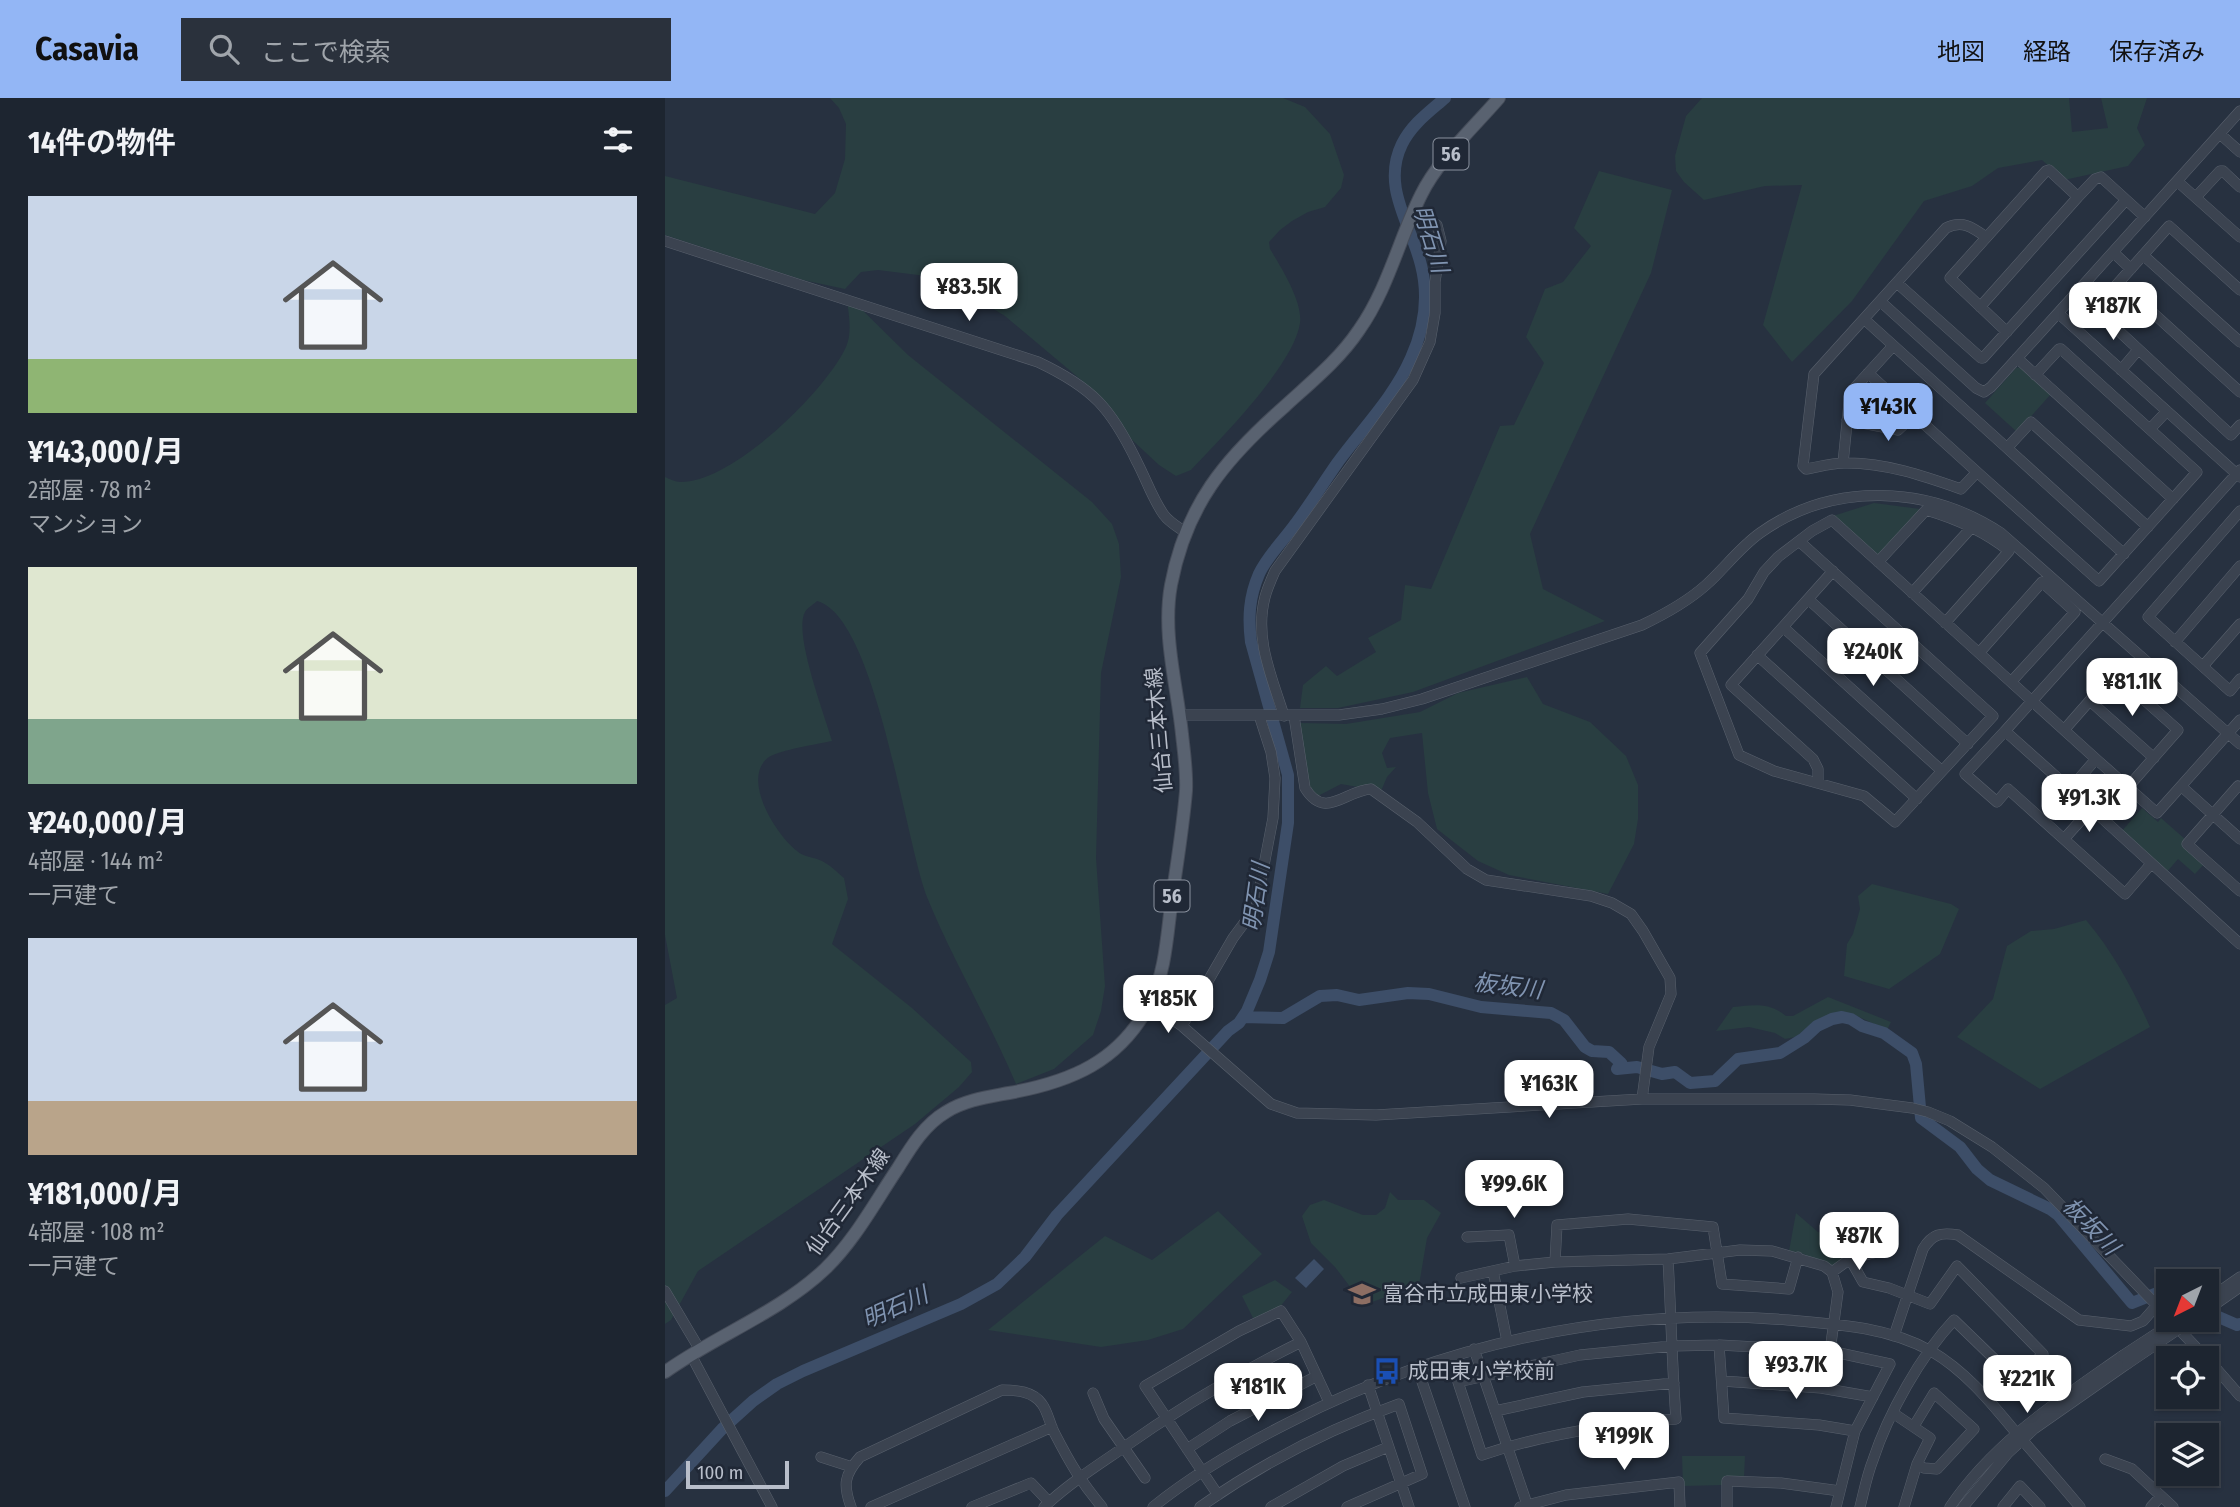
<!DOCTYPE html>
<html lang="ja">
<head>
<meta charset="utf-8">
<style>
	body { margin:0; font-family:"Fira Sans Condensed","Noto Sans JP",sans-serif; background:#2a313c; color:#f1f3f6; height:100vh; display:flex; flex-direction:column; font-size:26px; white-space:nowrap }
	* { box-sizing:border-box; margin:0 }
	p { font-size:23px; color:#a0a5ab }
	.icon { flex:none; width:38px; height:38px; fill:none; stroke:currentColor; stroke-width:2; stroke-linecap:round; stroke-linejoin:round }
	.map { position:relative; flex:1; overflow:hidden }
	.details { display:flex; flex-direction:column; background:#1d2530; width:665px }
	.details>* { flex:none }
	.needle { width:46px; rotate:222deg }
	.controls { position:absolute; left:1491px; top:1171px; display:grid; gap:14px }
	.controls a { display:grid; place-items:center; width:63px; height:63px; border-radius:0px; background:#1d2530; box-shadow:0 2px 5px #0004,0 0 0 2px #3b424c; font-size:35px }
	.scale { position:absolute; left:21px; bottom:18px; width:103px; box-sizing:border-box; padding-left:7px; border:4px solid #b8beca; border-top:0; font-size:19px; line-height:24px; white-space:nowrap; color:#b8beca; -webkit-text-stroke:5px #202836; paint-order:stroke }
	.price { position:absolute; translate:-50% -60px; padding:0 16px; border-radius:14px; background:#fff; color:#222; font-size:23px; line-height:46px; filter:drop-shadow(0 2px 4px #0008) }
	.price::after { content:''; position:absolute; left:50%; top:42px; width:21px; height:16px; margin-left:-10px; background:inherit; clip-path:polygon(0 0,100% 0,50% 100%) }
	.price.selected { background:#93b6f5; color:#111 }
	ul { padding:0; list-style:none }
	li { display:grid; align-content:center; gap:14px; height:371px; padding:0 28px }
	li span { display:grid; place-items:center; height:217px; border-radius:0px; color:#555 }
	li>.icon { margin-inline-start:auto }
	span .icon { width:126px; height:126px; fill:#fffc; stroke-width:1 }
	li b { font-size:30px }
	h2 { display:flex; justify-content:space-between; align-items:center; height:84px; padding:0 28px; font-size:30px }
	header { display:flex; align-items:center; gap:42px; box-sizing:border-box; height:98px; padding:0 35px; background:#93b6f5; color:#111 }
	header strong { font-size:33px }
	nav { display:flex; gap:38px; margin-inline-start:auto; font-size:24px }
	.search { width:490px; height:63px; background:#2a313c; display:flex; align-items:center; gap:18px; box-sizing:border-box; padding:0 24px; border-radius:0px; color:#a0a5ab; font-size:26px }
	main { display:flex; flex:1; min-height:0 }
	.map>svg:first-child { display:block }
</style>
</head>
<body>
<header>
<strong>Casavia</strong>
<div class="search"><svg class="icon" aria-label="search" viewBox="0 0 24 24"><circle cx="10" cy="10" r="6"/><path d="M15 15l6 6"/></svg>ここで検索</div>
<nav><a>地図</a><a>経路</a><a>保存済み</a></nav>
</header>
<main>
<section class="details">
<h2>14件の物件<svg class="icon" aria-label="filters" viewBox="0 0 24 24"><path d="M4 7h16M4 17h16"/><circle cx="9" cy="7" r="2"/><circle cx="15" cy="17" r="2"/></svg></h2>
<ul>
<li><span style="background:linear-gradient(#c9d6e8 75%,#8fb573 0)"><svg class="icon" aria-label="home" viewBox="0 0 24 24"><path d="M3 11l9-7 9 7M6 9v11h12V9"/></svg></span><div><b>¥143,000/月</b><p>2部屋 · 78 m²</p><p>マンション</p></div></li>
<li><span style="background:linear-gradient(#dfe7d0 70%,#7fa58c 0)"><svg class="icon" aria-label="home" viewBox="0 0 24 24"><path d="M3 11l9-7 9 7M6 9v11h12V9"/></svg></span><div><b>¥240,000/月</b><p>4部屋 · 144 m²</p><p>一戸建て</p></div></li>
<li><span style="background:linear-gradient(#c9d6e8 75%,#b9a48a 0)"><svg class="icon" aria-label="home" viewBox="0 0 24 24"><path d="M3 11l9-7 9 7M6 9v11h12V9"/></svg></span><div><b>¥181,000/月</b><p>4部屋 · 108 m²</p><p>一戸建て</p></div></li>
</ul>
</section>
<div class="map">
<svg width="1575" height="1409" viewBox="0 0 1575 1409">
	<rect width="100%" height="100%" fill="#273140"/>
	<!-- green -->
	<path fill="#293e41" d="M165 0H618L640 9 665 36 679 77 676 90 660 109 643 114 627 123 615 132 604 144 605 151C616 169 638 204 635 225 629 267 556 340 526 372L511 378 494 367 449 325 421 286 340 218 277 180 213 172 196 174 180 191 138 182 0 137V78L150 116 170 95 180 61 181 26 174 10Z
		M1037 0H1404L1407 34 1443 30 1436 0H1482L1472 30 1480 47 1463 68 1399 82 1377 62 1333 70 1307 88 1259 103 1187 203 1127 264 1098 227 1137 87 1100 88 1039 102 1019 84 1011 73 1010 58 1021 18Z
		M934 73 1007 92 986 175 865 436 878 491 940 523 748 594 673 610H635L638 587 661 568 672 578 711 554 703 540 736 522 740 487 766 491 835 328 849 327 879 265 861 239 880 191 898 184 926 148 909 130Z
		M181 196 243 257 427 404 447 426 454 446 456 479 436 575 431 760 440 888 436 913 428 937 389 971 351 986C324 922 288 863 262 799 240 743 211 518 152 503 149 506 142 510 140 514 128 535 160 618 167 643 153 646 115 652 104 659 75 680 111 737 132 753 138 759 149 759 157 763 165 767 172 774 179 780L183 801 167 846 247 910 306 964 307 974 294 989 250 1026 33 1173 6 1222 0 1226V907L12 900 0 837V379C5 381 10 384 15 384 67 385 160 294 181 249 188 234 183 211 181 196Z
		M1356 269 1386 296 1352 334 1320 305 1351 270Z
		M1209 405 1255 411 1216 457 1210 458 1168 418Z
		M862 579 878 606 925 624 961 658 973 687V721L969 746 943 796 844 777 813 763 772 731 763 695 757 635 725 640 717 655 722 670 731 669 722 679 716 693 676 686 653 698 645 694 634 631 635 625 681 626 755 614 793 595Z
		M1477 710 1493 724 1496 720 1521 742 1539 766 1530 776 1513 761 1501 775 1456 734Z
		M1207 786 1286 806 1294 811 1275 856 1224 891 1179 878 1182 846 1188 836 1195 811 1193 798Z
		M1421 822C1448 854 1468 891 1485 929L1375 991 1292 939 1328 901 1342 848 1366 833 1389 831Z
		M1163 899 1226 924 1222 932 1192 918 1172 915 1130 939 1120 941 1110 935 1084 929 1051 933 1068 909C1089 907 1104 904 1121 918H1128Z
		M725 1094 733 1102H759L776 1115 762 1140 754 1187 699 1207 670 1169 646 1145 637 1118 645 1107 659 1102 698 1117H711L720 1110Z
		M553 1113 597 1156 518 1231 483 1242 436 1249 323 1232 440 1138 487 1162Z
		M1131 1115 1153 1134 1166 1137 1177 1125 1182 1123 1198 1128 1189 1154 1170 1169 1136 1155 1124 1153Z
		M610 1182 627 1194 614 1210 589 1222 577 1198Z
		M1017 1358H1080L1079 1380H1058V1387L1018 1388Z"/>
	<!-- water -->
	<path fill="#3d4e68" d="M649 1161 659 1171 641 1190 630 1180Z"/>
	<g fill="none" stroke-linecap="round" stroke-linejoin="round">
		<!-- river -->
		<path stroke="#3d4e68" stroke-width="12" d="M578 919 618 920 655 898 672 897 694 902 743 895 764 896 816 909 886 915 899 922 920 949 927 953 944 954 956 965 952 971 972 969 997 976 1010 974 1025 985 1050 983 1073 961 1115 955 1139 940 1152 928 1167 921 1177 919 1186 921 1197 928 1219 935 1247 955 1251 966 1256 1020 1295 1049 1312 1071 1325 1082 1385 1111 1393 1117 1467 1205 1492 1195 1503 1198
			M1542 1214 1572 1227 1575 1226
			M0 1393 57 1331 88 1303 112 1286 138 1273 296 1206 332 1186 360 1159 392 1117 563 933 574 925 582 913 595 882 604 854 623 725V677L586 544C583 520 584 499 594 476 602 458 620 441 631 425 646 405 659 384 673 364 698 330 729 299 746 260 759 231 764 198 756 167 746 126 716 89 737 46 747 26 764 14 780 0"/>
		<defs>
			<path id="minor" d="M1555 36 1575 54
				M1512 83 1575 139
				M1531 99 1555 73H1558L1575 89
				M1321 139C1307 129 1297 122 1281 130L1149 276 1138 368 1141 371C1153 369 1167 365 1179 365 1219 364 1259 378 1296 391L1312 374 1434 483 1532 374 1396 251H1394L1370 277
				M0 143 373 264C428 290 446 310 472 364 481 381 488 402 499 417 504 424 513 429 520 434
				M1448 154 1466 171
				M1478 157 1575 244
				M1454 184 1575 294
				M1232 185 1316 260H1318L1461 102
				M1575 192 1504 128 1430 211 1566 337 1575 327
				M1215 203 1311 290 1319 294 1326 289 1393 215 1575 379
				M1315 209 1413 99
				M1393 215 1575 13
				M1199 221 1342 350
				M1342 234 1285 180 1381 73 1384 72 1413 99 1430 81 1436 79 1480 119
				M1352 260 1508 401
				M1456 272 1473 252
				M1203 275 1312 374
				M1182 322 1233 332 1249 317
				M1485 331 1502 313
				M1178 365 1185 295 1228 248
				M1575 413 1483 519 1565 593 1575 581
				M1134 443 1328 618 1230 724 1199 698 1109 673 1074 657 1035 555 1083 501 1099 474 1113 459 1147 433 1167 422 1367 603 1575 372
				M1459 456 1342 350 1366 324 1483 429
				M1213 464 1261 412C1292 421 1319 433 1344 453L1280 525
				M1247 495 1307 429
				M1143 501 1303 646
				M1118 529 1277 673
				M1510 544 1575 468
				M1314 555 1377 484 1410 514 1346 584
				M1092 557 1252 701
				M1538 568 1575 526
				M1425 603 1489 660
				M515 617H674L717 611 757 601 977 527C1000 516 1022 504 1041 487 1059 471 1074 450 1095 435 1168 383 1263 387 1336 435L1575 646
				M619 618C607 579 589 541 600 499 602 491 606 482 610 473L748 282 765 244 770 215V184L776 143 772 127 750 110
				M629 618 640 690C660 723 681 692 706 691L752 724 802 771 821 782 926 798 947 805 966 816 978 833 1005 880 1006 896 984 949 977 1001
				M1575 622 1492 715 1431 661 1405 691 1575 846
				M1399 632 1449 575 1513 632 1463 689
				M1340 633 1367 603 1431 661
				M1153 685V671L1148 661 1066 587 1168 473
				M1516 688 1575 741
				M1575 689 1573 688 1522 746 1575 793
				M1405 691 1340 633 1300 676 1332 704 1343 691 1460 796 1486 766
				M1399 741 1426 711
				M485 906 517 928 606 1006 632 1015 711 1017 977 1001H1149L1185 1002 1247 1010 1263 1014 1285 1023 1327 1049 1379 1090 1503 1219
				M517 928 568 840 591 809 608 720 610 680 606 654 594 617
				M802 1139 844 1137 850 1168
				M1003 1161C1006 1215 1007 1268 1011 1321 945 1326 880 1336 817 1357L793 1284 915 1257 1007 1248 1054 1247 1165 1253 1225 1266 1190 1333 1171 1409
				M1185 1161 1198 1184 1224 1190 1265 1206 1292 1168 1378 1256 1351 1282 1289 1222C1256 1257 1223 1316 1208 1362 1202 1377 1199 1393 1195 1409
				M890 1164 892 1127 963 1121 1048 1129 1057 1186 1124 1191 1133 1159
				M828 1173 842 1243
				M1167 1174 1185 1161 1212 1154
				M796 1180 850 1168 890 1164 1003 1161 1075 1152 1107 1153 1159 1168 1167 1174 1173 1194 1165 1253
				M0 1193 35 1252
				M1542 1202 1575 1179
				M1542 1212 1575 1189
				M1510 1227 1541 1260
				M1229 1238 1258 1151C1267 1136 1276 1134 1293 1137L1414 1222 1466 1228 1478 1223 1492 1207
				M1054 1247 1059 1320 1154 1327 1190 1333
				M809 1251 863 1409
				M26 1257 107 1409
				M1542 1260 1575 1298
				M752 1269 800 1409
				M1057 1283 1156 1290 1208 1299
				M703 1287 744 1409
				M428 1295 439 1321 480 1380
				M830 1313 918 1294 1009 1285
				M1228 1315 1265 1340 1252 1366 1239 1409
				M1249 1328 1269 1295 1309 1331 1272 1371 1259 1370 1252 1366
				M522 1351 565 1323 652 1278
				M156 1359 187 1369
				M1440 1361 1467 1371 1508 1409
				M553 1397 480 1288 574 1233 616 1213 636 1244 664 1304
				M186 1409C178 1387 179 1377 195 1359L337 1292C351 1292 368 1293 377 1306 383 1314 385 1327 390 1336 405 1365 416 1384 437 1409
				M206 1409 387 1329
				M307 1409 366 1385 384 1404
				M379 1409C401 1388 427 1371 452 1354 511 1312 571 1276 636 1244
				M488 1409C530 1375 579 1347 627 1323 780 1245 951 1208 1123 1222 1171 1226 1223 1229 1266 1253 1302 1274 1327 1306 1353 1337 1374 1361 1395 1385 1415 1409
				M535 1409C596 1366 664 1331 734 1306L757 1376 682 1409
				M606 1409 678 1368 723 1349
				M855 1409 901 1397 1014 1384 1015 1409
				M1062 1409V1383L1116 1385 1175 1393
				M1285 1409C1330 1343 1393 1303 1457 1258
				M1298 1409 1343 1355 1369 1331 1462 1266
				M1338 1409 1355 1388 1375 1409
				M1486 1409 1496 1398"/>
			<path id="major" d="M0 1274C50 1238 115 1214 160 1171 190 1142 210 1104 233 1070 246 1049 259 1027 281 1014 300 1002 323 999 344 995 405 984 455 964 485 905 501 873 502 836 507 800 512 765 518 729 521 693 522 674 519 655 517 636 512 587 497 536 506 487 521 407 560 361 619 309 645 285 674 262 694 232 723 191 734 141 756 97 773 62 809 29 834 0"/>
		</defs>
		<!-- minor casing -->
		<use href="#minor" stroke="#59616d" stroke-width="11"/>
		<!-- major casing -->
		<use href="#major" stroke="#454c59" stroke-width="14"/>
		<!-- minor -->
		<use href="#minor" stroke="#3b4350" stroke-width="10"/>
		<!-- major -->
		<use href="#major" stroke="#596270" stroke-width="12"/>
		<defs>
			<path id="minor-bridge" d="M1457 1258 1512 1222
				M1462 1266 1527 1222"/>
		</defs>
		<!-- minor-bridge casing -->
		<use href="#minor-bridge" stroke="#59616d" stroke-width="11" stroke-linecap="butt"/>
		<!-- minor-bridge -->
		<use href="#minor-bridge" stroke="#3b4350" stroke-width="10"/>
	</g>
	<!-- icons -->
	<defs>
		<symbol id="school-bare" viewBox="-9 -9 18 18"><path d="M0-5L7-2L0 1L-7-2ZM-4 1L0 2.5L4 1V4Q0 6-4 4Z" fill="#8d6e63" stroke="#202836" stroke-width="2.5" paint-order="stroke"/></symbol>
		<symbol id="bus-bare" viewBox="-9 -9 18 18"><path d="M-5-6H5V4H4V6H2V4H-2V6H-4V4H-5ZM-3.5-4V0h7V-4ZM-3.5 1.2v1.5H-2V1.2ZM2 1.2v1.5H3.5V1.2Z" fill="#1a4fb4" stroke="#202836" stroke-width="2.5" paint-order="stroke"/></symbol>
	</defs>
	<g fill-rule="evenodd">
		<use href="#school-bare" x="678" y="1177" width="38" height="38"/>
		<use href="#bus-bare" x="703" y="1254" width="38" height="38"/>
	</g>
	<g text-anchor="middle" dominant-baseline="central" stroke-width="5" stroke-linejoin="round" paint-order="stroke">
		<!-- shield labels -->
		<g fill="#202836" stroke="#8a919e" stroke-width="2">
			<rect x="768.5" y="40.5" width="35" height="31" rx="5"/>
			<rect x="489.5" y="782.5" width="35" height="31" rx="5"/>
		</g>
		<g font-size="19" font-weight="bold" fill="#b8beca">
			<text x="786" y="56">56</text>
			<text x="507" y="798">56</text>
		</g>
		<!-- street labels -->
		<g font-size="21" fill="#b8beca" stroke="#202836">
			<text transform="translate(494 632) rotate(-95)">仙台三本木線</text>
			<text transform="translate(183 1104) rotate(-54)">仙台三本木線</text>
		</g>
		<!-- poi labels -->
		<g font-size="21" fill="#b8beca" stroke="#202836" text-anchor="start">
			<text x="718" y="1196">富谷市立成田東小学校</text>
			<text x="743" y="1273">成田東小学校前</text>
		</g>
		<!-- water labels -->
		<g font-size="23" font-style="italic" fill="#8094b1" stroke="#202836">
			<text transform="translate(766 141) rotate(73)">明石川</text>
			<text transform="translate(591 799) rotate(-82)">明石川</text>
			<text transform="translate(843 888) rotate(7)">板坂川</text>
			<text transform="translate(1426 1128) rotate(46)">板坂川</text>
			<text transform="translate(230 1209) rotate(-24)">明石川</text>
		</g>
	</g>
</svg>
<div class="controls">
<a><svg class="needle" viewBox="-14 -14 28 28"><path d="M0-13l5 13h-10z" fill="#e53935"/><path d="M0 13l5-13h-10z" fill="#a0a5ab"/></svg></a>
<a><svg class="icon" aria-label="locate" viewBox="0 0 24 24"><circle cx="12" cy="12" r="6"/><path d="M12 2v4M12 18v4M2 12h4M18 12h4"/></svg></a>
<a><svg class="icon" aria-label="layers" viewBox="0 0 24 24"><path d="M12 4l9 5-9 5-9-5zM3 14l9 5 9-5"/></svg></a>
</div>
<div class="scale">100 m</div>
<b class="price" style="left:304px;top:225px">¥83.5K</b>
<b class="price" style="left:1448px;top:244px">¥187K</b>
<b class="price selected" style="left:1223px;top:345px">¥143K</b>
<b class="price" style="left:1208px;top:590px">¥240K</b>
<b class="price" style="left:1467px;top:620px">¥81.1K</b>
<b class="price" style="left:1424px;top:736px">¥91.3K</b>
<b class="price" style="left:503px;top:937px">¥185K</b>
<b class="price" style="left:884px;top:1022px">¥163K</b>
<b class="price" style="left:849px;top:1122px">¥99.6K</b>
<b class="price" style="left:1194px;top:1174px">¥87K</b>
<b class="price" style="left:1131px;top:1303px">¥93.7K</b>
<b class="price" style="left:1362px;top:1317px">¥221K</b>
<b class="price" style="left:593px;top:1325px">¥181K</b>
<b class="price" style="left:959px;top:1374px">¥199K</b>
</div>
</main>
</body>
</html>
